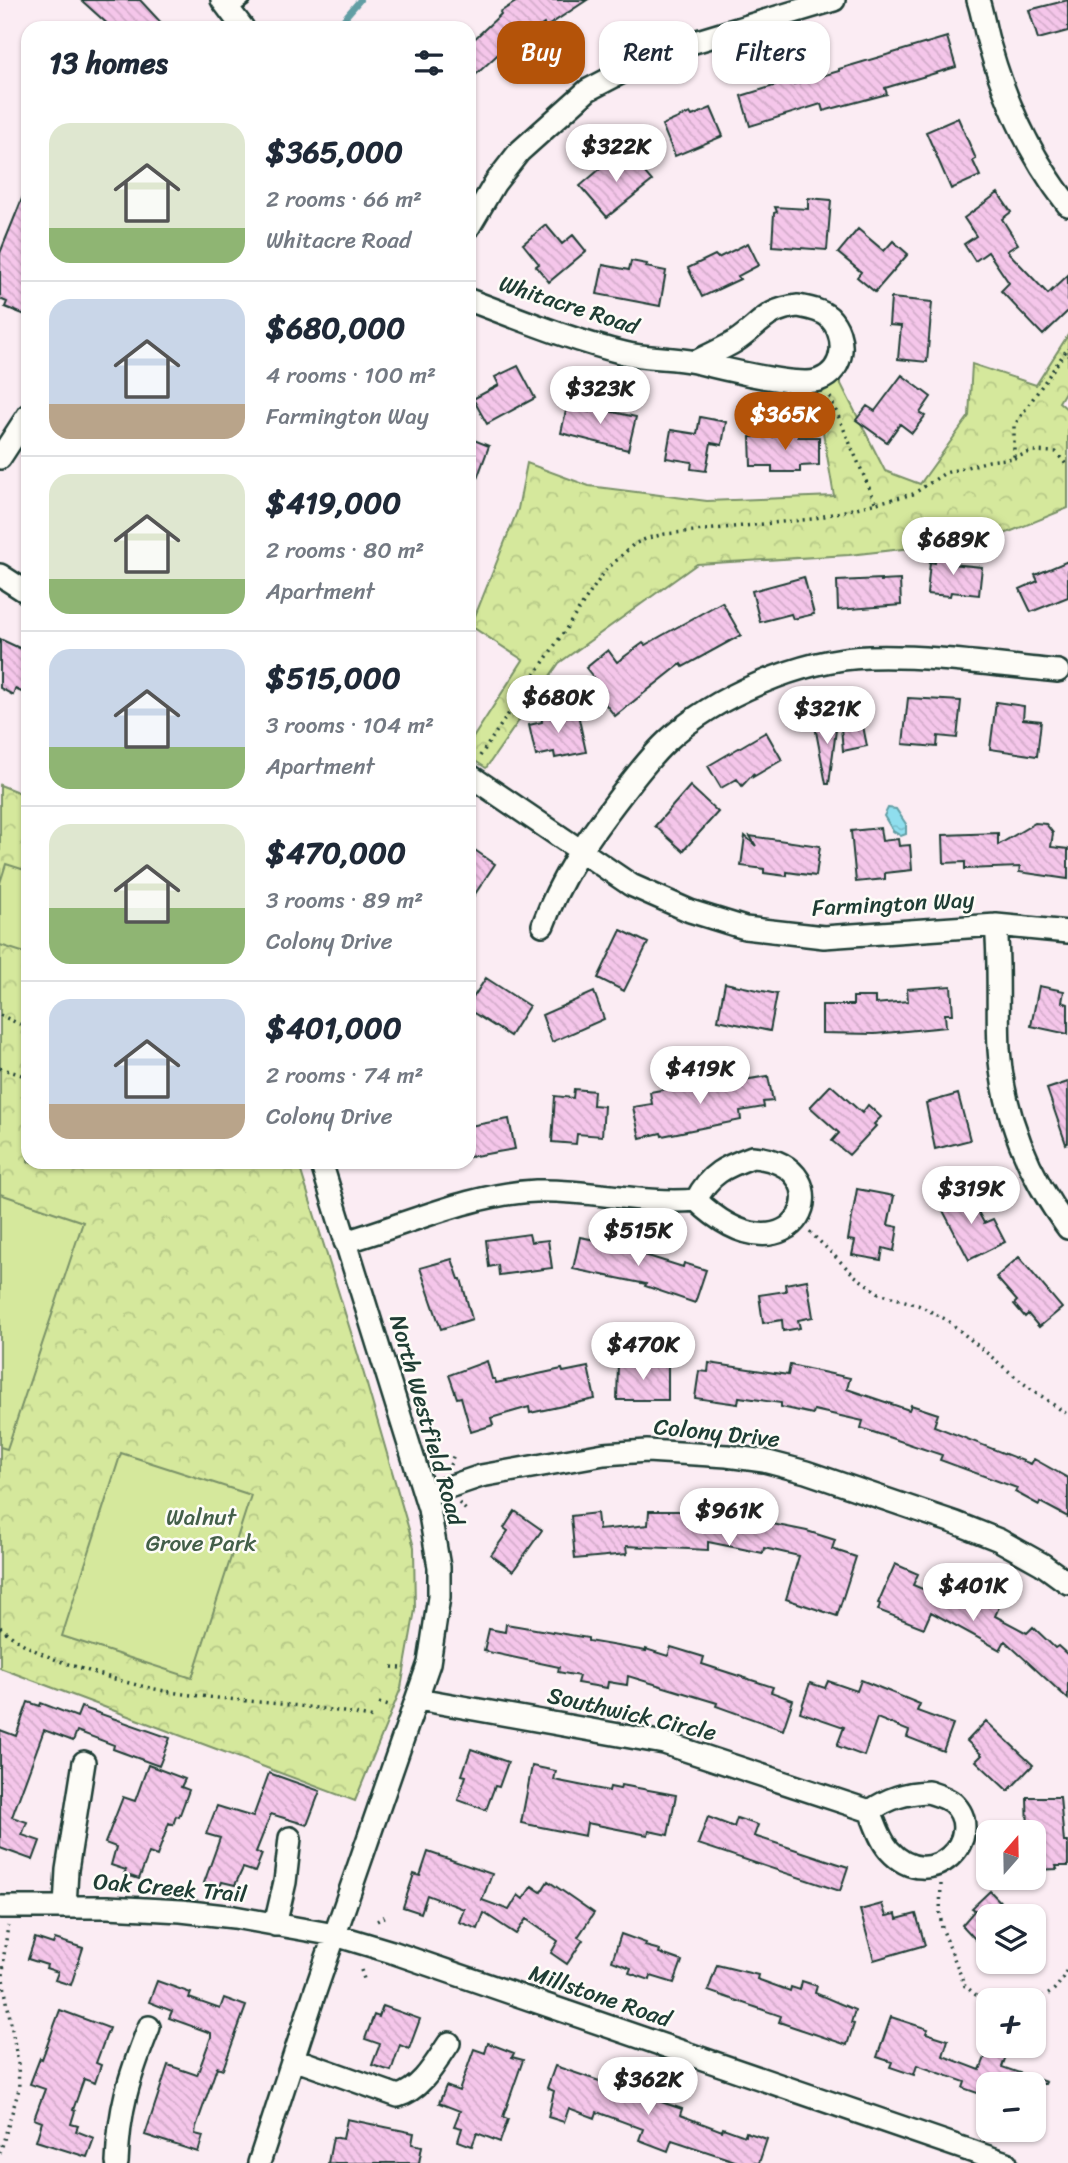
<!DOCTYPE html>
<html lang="en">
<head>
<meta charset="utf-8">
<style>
	body { margin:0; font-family:Sriracha,sans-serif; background:#f6f6f7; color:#1f2937; height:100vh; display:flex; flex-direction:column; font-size:26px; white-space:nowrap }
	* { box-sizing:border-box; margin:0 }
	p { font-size:23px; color:#747a83 }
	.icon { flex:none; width:38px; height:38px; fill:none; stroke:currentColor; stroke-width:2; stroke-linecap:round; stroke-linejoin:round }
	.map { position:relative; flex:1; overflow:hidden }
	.panel { position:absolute; left:21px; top:21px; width:455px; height:1148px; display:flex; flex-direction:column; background:#fff; border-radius:21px; box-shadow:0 2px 5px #0004 }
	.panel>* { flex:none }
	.hud { position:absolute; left:497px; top:21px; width:466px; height:63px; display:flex; gap:14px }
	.needle { width:46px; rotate:20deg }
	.buttons { position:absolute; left:976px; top:1820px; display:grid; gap:14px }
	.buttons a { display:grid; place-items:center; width:70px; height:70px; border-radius:14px; background:#fff; box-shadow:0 2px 5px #0004; font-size:35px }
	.price { position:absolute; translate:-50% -60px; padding:0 16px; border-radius:24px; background:#fff; color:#222; font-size:23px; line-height:46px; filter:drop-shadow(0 2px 4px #0008) }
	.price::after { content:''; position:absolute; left:50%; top:42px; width:21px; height:16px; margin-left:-10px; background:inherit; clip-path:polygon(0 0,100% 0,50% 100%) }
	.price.current { background:#b45309; color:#fff }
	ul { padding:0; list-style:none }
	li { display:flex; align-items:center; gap:21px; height:175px; padding:0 28px }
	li+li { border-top:2px solid #e0e1e3 }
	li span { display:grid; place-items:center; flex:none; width:196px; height:140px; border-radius:21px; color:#555 }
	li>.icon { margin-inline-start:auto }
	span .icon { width:84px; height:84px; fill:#fffc; stroke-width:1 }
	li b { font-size:30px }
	h2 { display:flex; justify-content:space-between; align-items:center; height:84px; padding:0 28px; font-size:30px }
	.pill { padding:0 24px; border-radius:21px; background:#fff; box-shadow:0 2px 5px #0004; font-size:24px; line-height:63px }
	.pill.current { background:#b45309; color:#fff }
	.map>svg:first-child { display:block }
</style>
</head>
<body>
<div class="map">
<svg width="1068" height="2163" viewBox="0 0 1068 2163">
	<defs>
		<pattern id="park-crowns" width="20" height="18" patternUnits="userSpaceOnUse" patternTransform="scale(1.75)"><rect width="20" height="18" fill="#d5e89c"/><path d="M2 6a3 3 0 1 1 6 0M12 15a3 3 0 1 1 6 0" fill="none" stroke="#b6c887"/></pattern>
		<pattern id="water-ripples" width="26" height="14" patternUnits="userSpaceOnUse" patternTransform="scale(1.75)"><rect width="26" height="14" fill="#8fdeee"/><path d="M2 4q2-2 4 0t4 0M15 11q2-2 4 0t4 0" fill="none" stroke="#7bbfcd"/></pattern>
		<pattern id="building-back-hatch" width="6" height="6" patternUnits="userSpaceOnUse" patternTransform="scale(1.75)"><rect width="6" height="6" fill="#f5c6ea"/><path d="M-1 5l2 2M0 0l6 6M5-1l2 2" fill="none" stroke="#d2abc9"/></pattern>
	</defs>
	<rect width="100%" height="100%" fill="#fbecf3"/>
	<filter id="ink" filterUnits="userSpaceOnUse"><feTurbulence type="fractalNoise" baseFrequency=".0143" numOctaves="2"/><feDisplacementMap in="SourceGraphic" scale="14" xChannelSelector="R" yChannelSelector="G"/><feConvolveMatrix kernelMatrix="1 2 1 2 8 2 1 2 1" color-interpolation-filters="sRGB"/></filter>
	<g filter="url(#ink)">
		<!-- park -->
		<path fill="url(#park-crowns)" stroke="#7a9268" stroke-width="2" d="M1068 335V387L1059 402 1068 410V508L992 539 849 555 697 564 559 663 486 768 469 757V744L523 660 471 626 518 509 527 463 589 486 707 501 834 496 816 391 839 380 885 471 920 484 969 416 972 364 1036 385Z
			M0 785 28 796V1162H298L363 1371 414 1547 415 1610 401 1688 355 1801 0 1668Z"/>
		<!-- pitch -->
		<path fill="#d5e89c" stroke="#7a9268" stroke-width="2" d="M6 864 28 871V946L25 953 0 945V883Z
			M0 1194 83 1222 7 1449 0 1447Z
			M121 1453 251 1495 192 1678 62 1636Z"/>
		<!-- water -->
		<path fill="url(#water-ripples)" stroke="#629ea4" stroke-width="2" d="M888 808 896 809 906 824V834L901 836 893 831 884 816Z"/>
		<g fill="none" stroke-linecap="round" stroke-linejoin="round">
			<!-- stream -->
			<path stroke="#629ea4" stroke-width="6" d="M336 28 360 0"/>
		</g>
		<!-- building -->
		<path fill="url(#building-back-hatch)" stroke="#1f3d34" stroke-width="2" d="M81 0H140L166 28H112Z
			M519 0H587L546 27 544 24 528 35 526 32 508 45 469 81V44L501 14 500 12Z
			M1068 0V31L1038 39 1029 10Z
			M947 37 956 67 885 88 887 94 823 111 821 104 750 126 741 96 793 80 794 84 839 71V69Z
			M711 108 723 136 675 156 662 125 690 113 692 116Z
			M958 118 976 159 973 161 980 176 951 189 926 132Z
			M620 152 629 163 633 159 652 181 607 217 580 186Z
			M26 189 28 190V316L5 307 7 302 0 299V253Z
			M998 193 1011 212 1002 219 1018 244 1007 251 1048 294 1068 275V311L1043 335 1001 291 1009 283 988 252 975 261 964 244 976 236 964 218Z
			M808 198 831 200 827 250 772 246 774 213 777 212 775 207 808 209Z
			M546 225 562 244 573 235 586 251 549 282 536 266 539 264 523 244Z
			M858 229 884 251 893 241 908 254 875 292 857 277 861 272 838 253Z
			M748 243 759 265 738 276 740 279 702 297 688 268 715 255 718 258Z
			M631 261 647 264 646 267 666 271 660 306 597 294 603 265 629 270Z
			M891 298 932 302 927 362 898 359 901 326 889 325Z
			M518 366 535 398 487 424 473 399 499 385 495 377Z
			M902 375 931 397 920 413 925 416 912 433 900 424 887 442 856 420 867 406 875 411Z
			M567 406 589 412 590 407 636 417 628 450 561 433Z
			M700 417 726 422 722 445 711 443 706 471 691 469 692 462 666 458 671 430 697 434Z
			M772 433H798V437H819V465L800 466V472H772V466H751L750 437H772Z
			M469 438 489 446 471 495H469Z
			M936 553 952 555 951 564 982 567 979 595 951 592 950 596 927 594 930 562 935 563Z
			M1068 561V597L1031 612 1020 589 1038 581 1035 575Z
			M804 577 814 614 793 619 791 614 760 622 752 591Z
			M881 579V581L900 580 901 605 838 610 837 581Z
			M722 602 741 635 683 667 681 664 615 716 599 696 605 692 586 668 608 650 617 662 643 643 645 645Z
			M0 639 28 652V695L15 689 13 695 0 688Z
			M908 698 961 701 957 738 938 736 937 747 903 744Z
			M996 702 1024 706 1023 719 1041 721 1037 756 990 749Z
			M557 710 559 718 578 714 586 752 555 758 554 752 536 756 529 725 542 722 541 713Z
			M860 711 867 746 843 751 840 715Z
			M837 722 829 784H826L815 726Z
			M766 732 782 760 753 777 754 773 742 786 737 779 721 788 708 766Z
			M690 786 718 812 683 851 655 826Z
			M1035 823 1046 824 1053 833 1051 847 1068 849V879L1019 872 1020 867 965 869V862L944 863 943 835 998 833V845Z
			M880 828 882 841 898 839 899 846 910 845 912 870 885 873V879L856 882 851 831Z
			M745 836 756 846 750 836 820 846 816 876 787 872V876L764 873V869L741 866Z
			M469 846 495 864 469 903Z
			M621 930 648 943 624 991 598 978Z
			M486 978 529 1006 510 1036 469 1010V1004Z
			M725 983 777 994 770 1031 718 1020Z
			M951 986 953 1014H945L946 1027 875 1034 822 1033V1005H853V997H875V1004L908 1001 907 989Z
			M1039 986 1064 991 1062 1002 1068 1004V1034L1031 1026Z
			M594 992 604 1019 552 1042 542 1015Z
			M768 1076 773 1101 763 1102 764 1107 740 1111 741 1120 662 1136 661 1133 640 1138 633 1107 652 1104 650 1092 683 1086 684 1090Z
			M1068 1082V1143L1066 1144 1047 1089Z
			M831 1085 862 1113 868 1105 881 1117 874 1124 876 1126 849 1155 832 1141 839 1133 810 1107Z
			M574 1089 594 1091 593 1105 604 1106 602 1136 577 1134 576 1144 552 1142 555 1096 573 1098Z
			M958 1094 970 1140 935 1149 926 1103Z
			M509 1119 515 1149 469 1157V1126Z
			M857 1189 894 1196 888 1225 898 1227 894 1251 883 1248 881 1260 852 1255 855 1241 848 1240Z
			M967 1191 984 1223 993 1219 1005 1242 969 1260 940 1205Z
			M529 1234 531 1242 548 1240 552 1268 499 1275 498 1265 489 1267 486 1240Z
			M580 1237 601 1241 602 1237 634 1244 632 1251 683 1267 684 1263 706 1270 695 1303 645 1286 646 1284 573 1269Z
			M1019 1257 1062 1308 1039 1327 1028 1314 1025 1317 1014 1304 1017 1301 996 1277Z
			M452 1259 459 1279H461L472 1319 441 1329 420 1268Z
			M807 1280 813 1317 798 1320 800 1328 783 1331 782 1320 763 1323 759 1295 786 1291 785 1284Z
			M487 1361 492 1379H495L496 1383 562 1369 563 1372 588 1367 595 1399 530 1413 529 1407 491 1418 493 1425 471 1432 461 1397 457 1398 449 1375Z
			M618 1363H668V1400H617Z
			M709 1363 788 1375 790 1365 850 1378 847 1389 909 1410 911 1405 938 1414 934 1426 1031 1464 1034 1459 1068 1478V1517L1040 1502 1039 1505 1015 1492 1017 1488 940 1460 942 1455 861 1428 863 1421 814 1410 813 1414 781 1407V1403L739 1397 738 1404 695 1398 699 1371 708 1372Z
			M515 1511 542 1530 513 1571 491 1555 508 1531 504 1528Z
			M649 1511H708L807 1531 835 1540 832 1549 856 1557 837 1616 786 1599 799 1556 764 1548 763 1553 708 1542V1550L626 1546 627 1554 575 1559 571 1516 597 1513 599 1530 648 1525Z
			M895 1564 918 1574 913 1585 948 1600 956 1584 999 1607 995 1616 1027 1633 1033 1627 1055 1648 1058 1646 1068 1655V1699L1005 1641 1000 1650 931 1612 924 1628 878 1610 880 1604 878 1603Z
			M506 1624 588 1638V1641L646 1651V1649L668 1656 671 1647 704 1657 702 1664 773 1687 771 1692 793 1700 783 1730 716 1706 717 1703 628 1676 627 1685 608 1682 607 1688 577 1683 579 1676 558 1672 559 1667 484 1651 489 1629 505 1632Z
			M861 1680 920 1704 917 1711 953 1724 943 1751 907 1737 909 1731 877 1718 864 1756 837 1746 844 1727 800 1712 810 1683 825 1688 828 1681 857 1691Z
			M28 1702 40 1706 41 1703 77 1717 81 1707 170 1738 159 1766 113 1749 114 1745 77 1731 73 1741 44 1730 12 1817 27 1822 22 1835 40 1841 33 1860 0 1848V1730L16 1736Z
			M986 1721 1033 1765 1008 1791 976 1761 982 1755 967 1741Z
			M471 1749 508 1762 499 1787 495 1786 486 1810 458 1800 466 1776 462 1775Z
			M148 1765 185 1779 181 1787 189 1790 179 1817 176 1816 173 1825 169 1823 157 1856 149 1853 139 1879 124 1874 126 1870 111 1865 116 1847 105 1843 123 1797 135 1801Z
			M532 1766 556 1771 554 1780 609 1791 610 1787 620 1789 621 1785 676 1795 668 1835 649 1831 648 1835 587 1823 585 1836 521 1823Z
			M269 1773 320 1791 307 1825 271 1814 256 1852 262 1854 255 1872 243 1868 235 1885 222 1882 219 1889 204 1883 220 1838 206 1834 217 1806 253 1817Z
			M1027 1797H1060L1064 1842H1068V1866H1056L1057 1869 1034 1870V1832H1028Z
			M708 1817 734 1827 737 1818 758 1825 754 1836 848 1867 840 1891 698 1844Z
			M428 1852 492 1874 482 1900 509 1910 518 1895 523 1899 532 1886 541 1892 548 1881 594 1913 578 1937 583 1940 567 1964 551 1953 558 1941 526 1919 516 1934 484 1913 478 1929 459 1922 464 1909 427 1895 421 1913 403 1907 414 1874 420 1876Z
			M990 1891 1014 1916H989V1954L962 1925 975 1910 972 1908Z
			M882 1904 886 1916 896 1914 897 1919 916 1914 925 1945 874 1960 860 1910Z
			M621 1934 646 1943 645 1946 660 1950 659 1953 682 1961 674 1983 651 1976 650 1980 629 1973 631 1968 612 1961Z
			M35 1938 53 1944 55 1939 83 1948 71 1985 55 1980 58 1972 46 1968 47 1965 28 1959Z
			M717 1965 758 1975 757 1979 790 1991 791 1987 800 1990 802 1981 817 1986 815 1993 855 2010 851 2023 854 2024 847 2045 779 2022 781 2016 708 1991Z
			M157 1981 191 1993 189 1998 220 2009 224 1998 246 2006 223 2069 217 2067 196 2127 195 2134 203 2136 198 2152 145 2135 168 2065 197 2075 211 2037V2033L169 2018 172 2011 149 2002Z
			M383 2006 420 2019 409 2049 400 2045 391 2071 372 2065 380 2044 365 2039 374 2015 379 2017Z
			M60 2010 109 2028 96 2063 101 2065 95 2083 84 2079 73 2110 75 2111 71 2124 78 2126 76 2131 94 2138 87 2157 36 2141 42 2122 34 2119 45 2089 30 2084 40 2058 42 2059Z
			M891 2017 928 2029 926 2033 948 2040 943 2056 980 2070 988 2050 1006 2056 1002 2067 1046 2082 1045 2084H989V2097L963 2088 965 2082 917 2065 914 2075 890 2067 892 2062 877 2057Z
			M488 2043 514 2053 512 2057 523 2060 503 2117 508 2119 500 2142 477 2133 472 2146 458 2141 462 2128 454 2126 460 2111 439 2103 446 2086 459 2091 474 2049 485 2053Z
			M555 2066 682 2109 680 2115 722 2131 723 2128 745 2136 746 2132 767 2139 759 2163H741L672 2140 668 2151 639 2140 643 2129 597 2112 595 2118 569 2108 564 2122 548 2117 554 2091 547 2088Z
			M347 2119 414 2133 412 2144 422 2146 419 2163H328L333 2137 343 2139Z"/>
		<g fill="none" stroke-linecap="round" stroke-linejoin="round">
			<defs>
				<path id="service" d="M231 10 244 0"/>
				<path id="minor" d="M222 0 243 28
					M978 0C983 15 985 32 990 47 1006 103 1032 159 1068 205
					M469 227 495 183 519 152 588 90 661 52 834 0
					M469 300C520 319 571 340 624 353 647 359 672 357 695 362
					M798 306C808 308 821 310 829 317 847 335 846 370 819 380 796 388 721 368 695 362 708 355 723 349 736 341 760 325 766 309 798 306Z
					M0 458 28 415
					M0 575 28 593
					M469 775 631 885 690 911 745 928 824 937 996 925 1068 932
					M543 925C561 877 584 844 615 803 631 782 647 760 666 742 714 696 802 659 868 657 932 655 994 665 1058 671
					M996 925C1000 966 997 1008 999 1049 1003 1114 1029 1177 1068 1228
					M752 1157C850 1164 795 1295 696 1200 710 1173 725 1167 752 1157Z
					M345 1242C408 1224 470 1194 536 1191 590 1189 643 1205 696 1200
					M425 1495 481 1476 604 1454 647 1451 727 1456 764 1461 806 1472 956 1523 999 1540 1042 1564 1068 1583
					M418 1699 664 1743 870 1811
					M928 1792C937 1795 946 1797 953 1803 988 1836 931 1897 889 1850 880 1840 875 1823 870 1811 889 1798 905 1793 928 1792Z
					M0 1907H108L181 1911 234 1917 335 1935 392 1952 1006 2163
					M65 1907 67 1870 84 1762
					M275 1925 285 1882 290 1838
					M294 2059 398 2096C422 2089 436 2062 449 2043
					M117 2163C119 2108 129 2077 149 2027
					M259 2163 315 1992 429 1663 439 1597V1567L429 1509 321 1162"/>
			</defs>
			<!-- service casing -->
			<use href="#service" stroke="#1f3d34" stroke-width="16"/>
			<!-- minor casing -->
			<use href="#minor" stroke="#1f3d34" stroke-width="26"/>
			<!-- path -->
			<path stroke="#1f3d34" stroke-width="3.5" stroke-dasharray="2 5" stroke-linecap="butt" d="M830 397 876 504
				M1014 458 1033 451 1056 452 1068 467
				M480 756 605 571 634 544 648 538 665 534 812 519 913 494 945 473 989 461 1014 458V426L1068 348
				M0 1015 28 1028
				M0 1068 28 1077
				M810 1232 855 1276 879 1293 918 1305 947 1320 1023 1383 1068 1415
				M450 1465 454 1454
				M459 1503 467 1511
				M0 1627C22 1647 52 1659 80 1668 118 1681 159 1692 200 1696 258 1703 317 1705 374 1718
				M392 1667 402 1668
				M379 1703 389 1706
				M941 1884 940 1913 942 1928 965 1986 976 1995 996 2000
				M377 1921 386 1916
				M361 1970 364 1979
				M1028 2000C1051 1998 1059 1987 1068 1967
				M0 2153 19 2089 18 2063 3 1979 4 1955 8 1926"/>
			<!-- service -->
			<use href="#service" stroke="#fdfcf7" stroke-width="10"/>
			<!-- minor -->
			<use href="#minor" stroke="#fdfcf7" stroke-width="21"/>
		</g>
	</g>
	<g text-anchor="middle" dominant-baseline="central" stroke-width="5" stroke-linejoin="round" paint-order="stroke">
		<!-- street labels -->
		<g font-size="23" fill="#1f3d34" stroke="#fdfcf7">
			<text transform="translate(569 305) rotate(18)">Whitacre Road</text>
			<text transform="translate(893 904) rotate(-3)">Farmington Way</text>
			<text transform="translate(427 1420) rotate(74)">North Westfield Road</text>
			<text transform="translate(717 1433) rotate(6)">Colony Drive</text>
			<text transform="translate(632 1714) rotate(13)">Southwick Circle</text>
			<text transform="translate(170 1888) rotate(5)">Oak Creek Trail</text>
			<text transform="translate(600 1996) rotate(19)">Millstone Road</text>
		</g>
		<!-- park labels -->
		<g font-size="23" fill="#435f49" stroke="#fdfcf7">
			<text x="201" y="1517">Walnut<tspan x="201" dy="26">Grove Park</tspan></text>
		</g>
	</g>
</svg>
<div class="buttons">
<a><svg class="needle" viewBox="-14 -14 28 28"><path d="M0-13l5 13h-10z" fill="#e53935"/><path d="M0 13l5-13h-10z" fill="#747a83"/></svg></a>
<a><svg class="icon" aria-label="layers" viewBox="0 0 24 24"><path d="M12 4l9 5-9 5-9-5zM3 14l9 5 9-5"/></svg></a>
<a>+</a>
<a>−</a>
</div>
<b class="price" style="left:616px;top:184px">$322K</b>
<b class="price" style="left:600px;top:426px">$323K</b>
<b class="price current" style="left:785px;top:452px">$365K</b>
<b class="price" style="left:953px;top:577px">$689K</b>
<b class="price" style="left:558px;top:735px">$680K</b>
<b class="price" style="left:827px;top:746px">$321K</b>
<b class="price" style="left:700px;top:1106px">$419K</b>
<b class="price" style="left:971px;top:1226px">$319K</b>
<b class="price" style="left:638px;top:1268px">$515K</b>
<b class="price" style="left:643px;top:1382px">$470K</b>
<b class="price" style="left:729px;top:1548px">$961K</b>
<b class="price" style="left:973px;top:1623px">$401K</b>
<b class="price" style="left:648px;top:2117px">$362K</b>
<div class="hud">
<a class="pill current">Buy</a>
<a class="pill">Rent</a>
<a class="pill">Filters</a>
</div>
<section class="panel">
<h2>13 homes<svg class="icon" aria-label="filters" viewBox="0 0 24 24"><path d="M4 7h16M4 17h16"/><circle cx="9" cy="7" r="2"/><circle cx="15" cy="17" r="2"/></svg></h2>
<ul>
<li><span style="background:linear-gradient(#dfe7d0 75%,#8fb573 0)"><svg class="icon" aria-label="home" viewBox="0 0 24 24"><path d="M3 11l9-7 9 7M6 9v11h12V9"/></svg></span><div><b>$365,000</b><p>2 rooms · 66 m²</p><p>Whitacre Road</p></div></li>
<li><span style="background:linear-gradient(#c9d6e8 75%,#b9a48a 0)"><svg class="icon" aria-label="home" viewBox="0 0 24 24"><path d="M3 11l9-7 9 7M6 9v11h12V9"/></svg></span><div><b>$680,000</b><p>4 rooms · 100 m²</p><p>Farmington Way</p></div></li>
<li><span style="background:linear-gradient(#dfe7d0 75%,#8fb573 0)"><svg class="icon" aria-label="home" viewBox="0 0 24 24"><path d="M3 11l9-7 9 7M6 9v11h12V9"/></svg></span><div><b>$419,000</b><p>2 rooms · 80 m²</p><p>Apartment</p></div></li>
<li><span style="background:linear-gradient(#c9d6e8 70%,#8fb573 0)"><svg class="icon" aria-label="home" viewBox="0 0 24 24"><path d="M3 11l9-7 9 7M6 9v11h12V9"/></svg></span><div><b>$515,000</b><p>3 rooms · 104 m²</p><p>Apartment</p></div></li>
<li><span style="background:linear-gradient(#dfe7d0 60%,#8fb573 0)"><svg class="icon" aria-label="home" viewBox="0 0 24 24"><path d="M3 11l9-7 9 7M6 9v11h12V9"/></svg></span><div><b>$470,000</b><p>3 rooms · 89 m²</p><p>Colony Drive</p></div></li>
<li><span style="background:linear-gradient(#c9d6e8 75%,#b9a48a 0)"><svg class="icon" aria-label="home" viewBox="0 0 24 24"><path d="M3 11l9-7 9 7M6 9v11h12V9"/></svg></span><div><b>$401,000</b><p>2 rooms · 74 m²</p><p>Colony Drive</p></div></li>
</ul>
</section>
</div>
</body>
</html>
